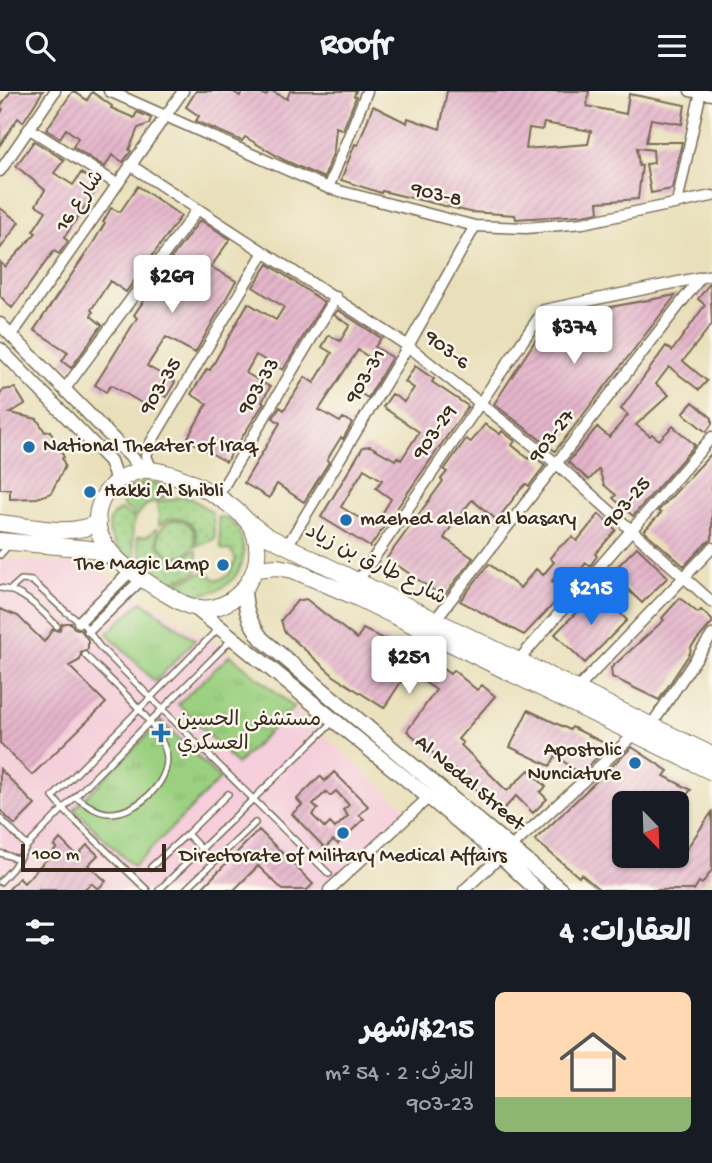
<!DOCTYPE html>
<html lang="ar">
<head>
<meta charset="utf-8">
<style>
	body { margin:0; font-family:"Gochi Hand","Playpen Sans Arabic",sans-serif; background:#242831; color:#f1f3f6; direction:rtl; height:100vh; display:flex; flex-direction:column; font-size:26px; white-space:nowrap }
	* { box-sizing:border-box; margin:0 }
	p { font-size:23px; color:#9ea1a6 }
	.icon { flex:none; width:38px; height:38px; fill:none; stroke:currentColor; stroke-width:2; stroke-linecap:round; stroke-linejoin:round }
	.map { position:relative; height:799px; overflow:hidden; direction:ltr }
	.side { display:flex; flex-direction:column; background:#171b24; flex:1 }
	.side>* { flex:none }
	.needle { width:46px; rotate:157deg }
	.tools { position:absolute; left:612px; top:700px; display:grid; gap:14px }
	.tools a { display:grid; place-items:center; width:77px; height:77px; border-radius:10px; background:#171b24; box-shadow:0 2px 5px #0004; font-size:35px }
	.scale { position:absolute; left:21px; bottom:18px; width:145px; box-sizing:border-box; padding-left:7px; border:4px solid #3b2a1e; border-top:0; font-size:19px; line-height:24px; white-space:nowrap; color:#3b2a1e; -webkit-text-stroke:5px #fbf7ec; paint-order:stroke }
	.price { position:absolute; translate:-50% -60px; padding:0 16px; border-radius:7px; background:#fff; color:#222; font-size:23px; line-height:46px; filter:drop-shadow(0 2px 4px #0008) }
	.price::after { content:''; position:absolute; left:50%; top:42px; width:21px; height:16px; margin-left:-10px; background:inherit; clip-path:polygon(0 0,100% 0,50% 100%) }
	.price.current { background:#1a73e8; color:#fff }
	ul { padding:0; list-style:none }
	li { display:flex; align-items:center; gap:21px; height:175px; padding:0 21px }
	li span { display:grid; place-items:center; flex:none; width:196px; height:140px; border-radius:10px; color:#555 }
	li>.icon { margin-inline-start:auto }
	span .icon { width:84px; height:84px; fill:#fffc; stroke-width:1 }
	li b { font-size:30px }
	h2 { display:flex; justify-content:space-between; align-items:center; height:84px; padding:0 21px; font-size:30px }
	header { display:flex; justify-content:space-between; align-items:center; height:91px; padding:0 21px; background:#171b24; font-size:32px; font-weight:700 }
	.map>svg:first-child { display:block }
</style>
</head>
<body>
<header><svg class="icon" aria-label="menu" viewBox="0 0 24 24"><path d="M4 6h16M4 12h16M4 18h16"/></svg>Roofr<svg class="icon" aria-label="search" viewBox="0 0 24 24"><circle cx="10" cy="10" r="6"/><path d="M15 15l6 6"/></svg></header>
<div class="map">
<svg width="712" height="799" viewBox="0 0 712 799">
	<defs>
		<pattern id="grass-dots" width="8" height="8" patternUnits="userSpaceOnUse" patternTransform="scale(1.75)"><rect width="8" height="8" fill="#9bd080"/><path d="M2 2h.1M6 6h.1" fill="none" stroke="#86b36e" stroke-width="1.8" stroke-linecap="round"/></pattern>
		<pattern id="park-tufts" width="24" height="20" patternUnits="userSpaceOnUse" patternTransform="scale(1.75)"><rect width="24" height="20" fill="#9bd080"/><path d="M3 7l-1-3M5 7V3M7 7l1-3M15 17l-1-3M17 17v-4M19 17l1-3" fill="none" stroke="#86b36e"/></pattern>
		<pattern id="building-hatch" width="6" height="6" patternUnits="userSpaceOnUse" patternTransform="scale(1.75)"><rect width="6" height="6" fill="#e4b4ca"/><path d="M-1 1l2-2M0 6l6-6M5 7l2-2" fill="none" stroke="#c49bad"/></pattern>
	</defs>
	<rect width="100%" height="100%" fill="#fbf7ec"/>
	<filter id="ink" filterUnits="userSpaceOnUse"><feTurbulence type="fractalNoise" baseFrequency=".0143" numOctaves="2"/><feDisplacementMap in="SourceGraphic" scale="14" xChannelSelector="R" yChannelSelector="G"/><feConvolveMatrix kernelMatrix="1 2 1 2 8 2 1 2 1" color-interpolation-filters="sRGB"/></filter>
	<filter id="wash" filterUnits="userSpaceOnUse"><feTurbulence type="fractalNoise" baseFrequency=".00686" numOctaves="4" result="noise"/><feDisplacementMap in="SourceGraphic" scale="28" xChannelSelector="R" yChannelSelector="G"/><feGaussianBlur stdDeviation="1.57" result="paint"/><feColorMatrix in="noise" values="0 0 0 0 0 0 0 0 0 0 0 0 0 0 0 0 0 1.4 0 .05"/><feComposite in="paint" operator="in"/></filter>
	<g filter="url(#wash)">
		<rect width="100%" height="100%" fill="#e9e0bb"/>
		<!-- built -->
		<path fill="#f5cfdb" d="M0 467 91 475 235 566 408 719 320 799H0Z"/>
		<!-- grass -->
		<path fill="url(#grass-dots)" stroke="#6b7d4f" stroke-width="2" d="M144 392C155 392 162 393 171 397L172 402 145 415 137 425 123 415C120 400 132 396 144 392Z
			M184 405 190 407 212 421 215 448 196 456C198 442 195 432 181 427L169 428 159 434V422L156 412Z
			M120 419 135 427C131 441 132 452 136 467L131 469C115 461 97 430 120 419Z
			M218 426C226 426 231 430 236 437 263 478 211 523 174 493L207 480 214 488 219 489 229 484 236 468 231 460 221 458Z
			M159 447a18 18 0 1 1 36 0a18 18 0 1 1-36 0Z
			M156 438H157L158 455 168 465 184 467 195 459 197 461V481L172 491C150 485 139 469 137 446L147 445Z"/>
		<!-- park -->
		<path fill="url(#park-tufts)" stroke="#6b7d4f" stroke-width="2" d="M142 510 195 549 155 591 107 542Z
			M230 564 294 616 237 673 178 613Z
			M161 630 220 688 133 776 74 718Z"/>
		<g id="blocks">
			<!-- building -->
			<path fill="url(#building-hatch)" fill-rule="evenodd" d="M11 0H43L23 31 18 27 0 54V24L3 18 0 16Z
				M73 0 87 9 92 1 112 15 111 17 134 27 137 21 151 27 149 33 138 37 129 59 131 60 123 71 112 64 105 76 73 56 78 47 66 38 60 47 46 39Z
				M196 0H232L240 5 243 0H256L266 5 269 0H272L287 8 290 0H356L354 5 356 6 343 39 336 36 334 60 324 87 284 69 245 46 242 50 196 30 199 25 186 16Z
				M447 0H589L587 15 626 23 629 3 685 14 682 33 651 28 646 51H682L672 98 651 102 646 73 654 72 653 59 637 57 639 75 642 74 638 108 598 111 599 121 582 124 516 128 515 124 470 121 382 100 381 102 341 89 355 53 358 54 373 15 407 32 408 27 440 38ZM544 32 591 40 588 53 526 58 529 37 542 39Z
				M34 50 64 69 54 82 73 94 81 82 99 94 64 147 68 150 59 163 54 160 12 217 0 205V171L5 176 36 142 33 140 46 120 36 114 45 99 16 75Z
				M138 95 181 125 126 201 110 190 91 219 93 221 91 225 102 234 71 277 62 270 68 261 34 239 93 152 105 132 103 131 111 117 120 121Z
				M0 117 19 131 0 158Z
				M200 129 230 148 211 176 236 190 195 262 166 246 147 275 175 291 166 306 155 299 145 314 111 294 106 301 95 294 137 227 134 224 162 183 160 182Z
				M268 173 324 211 283 279 256 264 246 282 270 296 262 311 264 312 226 371 187 348 207 313 191 303 207 278 210 279 248 212 276 229 284 216 253 196Z
				M710 192 712 233 683 270 707 290 699 299 669 276 656 293 669 304 636 334 650 345 652 343 659 349 673 335 695 354 633 425 613 407 616 404 604 394 599 378 589 389 568 371 597 336 609 346 628 324 621 318 666 255 672 260 705 214 698 208Z
				M676 204 555 360 494 313 550 227Z
				M338 219 381 247 375 256 392 266 368 307 355 299 373 269 358 259 319 319 340 331 343 327 352 332 343 348 341 346 327 369 329 371 304 411 277 393 269 407 244 392 280 332 273 327 280 316 284 319 305 286 314 292 332 262 322 256 329 244 340 250 350 234 334 224Z
				M415 275 434 288 432 291 468 315 370 456 321 426 363 356 370 355 395 369 397 366 401 369 419 341 383 316 392 303 404 311 414 297 405 291ZM364 378 382 389 376 397 391 408 374 436 341 416Z
				M15 297 25 313 10 322 37 328 45 341 50 340 64 366 62 367 65 375 51 402 37 407 10 408V398H0V304L3 299Z
				M693 311 712 327V333L706 341 683 322Z
				M485 333 500 343 502 340 515 350 512 354 529 368 532 364 545 374 529 395 526 393 521 398 497 429 472 409 453 433 444 447 473 467 443 506 387 467 443 390 441 388 447 381 444 379 461 355 466 348 471 351Z
				M712 362V449L706 452 684 475 644 440 661 422 658 420Z
				M599 423 616 439 595 463 597 465 590 475 586 472 574 487 562 477 552 490 565 501 524 544 460 510 489 473 520 497 536 478 543 484 554 471 550 467 557 458 572 446 577 450Z
				M637 456 668 486 642 512 611 482Z
				M597 500 627 529 585 572 555 543Z
				M680 507 698 522 701 519 712 529V532L691 556 690 562 659 609 612 586 611 577 664 529 662 527Z
				M306 508 357 548 363 538 390 551 389 553 420 573 425 565 450 583 453 579 477 599 482 594 495 605 458 648 463 652 461 654 507 700 529 679 546 696 540 701 547 708 533 722 516 705 502 720 407 640 436 599 408 580 384 617 334 585 284 540 281 529 297 510Z
				M0 518 18 525 44 551 53 538 59 540 62 533 65 532H71L74 537 81 539 88 549V558L81 561 80 569 69 575 106 612 32 684 0 652Z
				M528 619 570 639 572 636 610 655 579 683 556 664 550 675 510 656Z
				M632 656 668 680 664 685 691 699 679 712H625V765H665L676 773 712 721V779L702 793 699 791 694 799H600L581 783 579 786 535 749Z
				M0 678 35 714 15 734 0 719Z
				M334 681 368 715 359 724 364 728 338 753 333 749 325 757 292 723 302 714 297 708 320 685 325 690ZM336 700 349 714 343 719 348 725 335 737 330 732 325 737 312 724 318 718 313 713 326 701 330 705Z
				M259 739 313 793 307 799H283L258 775 234 799H200Z
				M60 748 77 765 87 754 98 764 88 774 106 790 98 798 91 792 84 799H8L19 787 24 792 57 757 54 755Z"/>
		</g>
	</g>
	<g filter="url(#ink)">
		<use href="#blocks" fill-opacity="0" stroke="#786a55" stroke-width="2"/>
		<g fill="none" stroke-linecap="round" stroke-linejoin="round">
			<defs>
				<path id="service" d="M0 464 8 455
					M0 497C24 500 41 519 57 535
					M11 498 21 489 32 490 66 521 84 534 99 555 162 618 329 783
					M218 538 53 706 63 718 232 548
					M75 706C85 712 97 722 108 722 137 724 176 687 165 658 154 626 110 589 85 564
					M0 727 27 755 63 718 147 799
					M187 743 228 703
					M0 762 18 768
					M151 776 187 743 214 771
					M0 791 12 778 27 755
					M159 799 333 631
					M185 799 255 732"/>
				<path id="minor" d="M109 0 328 97 475 135 526 137 583 132 712 105
					M690 0 712 4
					M30 38 117 93
					M130 74 408 255 557 373 712 511
					M0 80 55 0
					M328 97 367 0
					M677 112 701 0
					M11 245 183 0
					M64 299 197 119
					M152 379 146 365 150 353 264 161
					M217 406 336 206
					M287 455 408 255 475 135
					M358 490 544 219 712 184
					M435 529 701 186
					M79 531 131 480
					M89 539 142 488
					M518 570 712 346
					M578 597 712 457
					M652 633 712 544
					M329 799 429 706
					M464 799 635 643"/>
				<path id="tertiary" d="M0 233 144 379
					M0 258 110 370 117 390"/>
				<path id="secondary" d="M244 498C245 519 249 531 262 548L561 799
					M197 518 501 765 537 799"/>
				<path id="primary" d="M144 379C175 378 227 407 247 430 261 446 260 473 249 490 241 503 230 512 216 516 193 522 177 509 158 498 126 478 78 447 105 403 114 389 128 382 144 379Z
					M247 430 267 445 435 529 712 664
					M0 432C29 435 74 447 98 431
					M0 450 91 458 113 466
					M255 478 277 476 293 479 358 507 712 681"/>
			</defs>
			<!-- service casing -->
			<use href="#service" stroke="#786a55" stroke-width="8"/>
			<!-- minor casing -->
			<use href="#minor" stroke="#786a55" stroke-width="13"/>
			<!-- tertiary casing -->
			<use href="#tertiary" stroke="#786a55" stroke-width="15"/>
			<!-- secondary casing -->
			<use href="#secondary" stroke="#786a55" stroke-width="17"/>
			<!-- primary casing -->
			<use href="#primary" stroke="#786a55" stroke-width="18"/>
			<!-- service -->
			<use href="#service" stroke="#fff" stroke-width="5"/>
			<!-- minor -->
			<use href="#minor" stroke="#fff" stroke-width="10"/>
			<!-- tertiary -->
			<use href="#tertiary" stroke="#fff" stroke-width="12"/>
			<!-- secondary -->
			<use href="#secondary" stroke="#fff" stroke-width="14"/>
			<!-- primary -->
			<use href="#primary" stroke="#fff" stroke-width="16"/>
		</g>
	</g>
	<!-- markers -->
	<g fill="#1f6fb2" stroke="#fbf7ec" stroke-width="2.5">
		<circle cx="29" cy="356" r="7"/>
		<circle cx="90" cy="401" r="7"/>
		<circle cx="346" cy="429" r="7"/>
		<circle cx="223" cy="474" r="7"/>
		<path d="M157.5 631.5h7v7h7v7h-7v7h-7v-7h-7v-7h7z"/>
		<circle cx="635" cy="672" r="7"/>
		<circle cx="343" cy="742" r="7"/>
	</g>
	<g text-anchor="middle" dominant-baseline="central" stroke-width="5" stroke-linejoin="round" paint-order="stroke">
		<!-- street labels -->
		<g font-size="21" fill="#3b2a1e" stroke="#fbf7ec">
			<text transform="translate(436 105) rotate(14)">903-8</text>
			<text transform="translate(81 111) rotate(-55)">شارع 16</text>
			<text transform="translate(446 260) rotate(38)">903-6</text>
			<text transform="translate(367 286) rotate(-59)">903-31</text>
			<text transform="translate(162 296) rotate(-59)">903-35</text>
			<text transform="translate(260 296) rotate(-59)">903-33</text>
			<text transform="translate(436 342) rotate(-55)">903-29</text>
			<text transform="translate(553 346) rotate(-52)">903-27</text>
			<text transform="translate(628 413) rotate(-49)">903-25</text>
			<text transform="translate(375 475) rotate(27)">شارع طارق بن زياد</text>
			<text transform="translate(469 693) rotate(40)">Al Nedal Street</text>
		</g>
		<!-- poi labels -->
		<g font-size="21" fill="#3b2a1e" stroke="#fbf7ec" text-anchor="start">
			<text x="43" y="356">National Theater of Iraq</text>
			<text x="104" y="401">Hakki Al Shibli</text>
			<text x="360" y="429">maehed alelan al basary</text>
			<text x="209" y="474" text-anchor="end">The Magic Lamp</text>
			<text x="177" y="630">مستشفى الحسين<tspan x="177" dy="24">العسكري</tspan></text>
			<text x="621" y="660" text-anchor="end">Apostolic<tspan x="621" dy="24">Nunciature</tspan></text>
			<text x="343" y="766" text-anchor="middle">Directorate of Military Medical Affairs</text>
		</g>
	</g>
</svg>
<div class="tools">
<a><svg class="needle" viewBox="-14 -14 28 28"><path d="M0-13l5 13h-10z" fill="#e53935"/><path d="M0 13l5-13h-10z" fill="#9ea1a6"/></svg></a>
</div>
<div class="scale">100 m</div>
<b class="price" style="left:172px;top:224px">$269</b>
<b class="price" style="left:574px;top:275px">$374</b>
<b class="price current" style="left:591px;top:536px">$215</b>
<b class="price" style="left:409px;top:605px">$251</b>
</div>
<section class="side">
<h2>العقارات: 4<svg class="icon" aria-label="filters" viewBox="0 0 24 24"><path d="M4 7h16M4 17h16"/><circle cx="9" cy="7" r="2"/><circle cx="15" cy="17" r="2"/></svg></h2>
<ul>
<li><span style="background:linear-gradient(#ffd9b3 75%,#8fb573 0)"><svg class="icon" aria-label="home" viewBox="0 0 24 24"><path d="M3 11l9-7 9 7M6 9v11h12V9"/></svg></span><div><b>$215/شهر</b><p>الغرف: 2 · 54 m²</p><p>903-23</p></div></li>
</ul>
</section>
</body>
</html>
